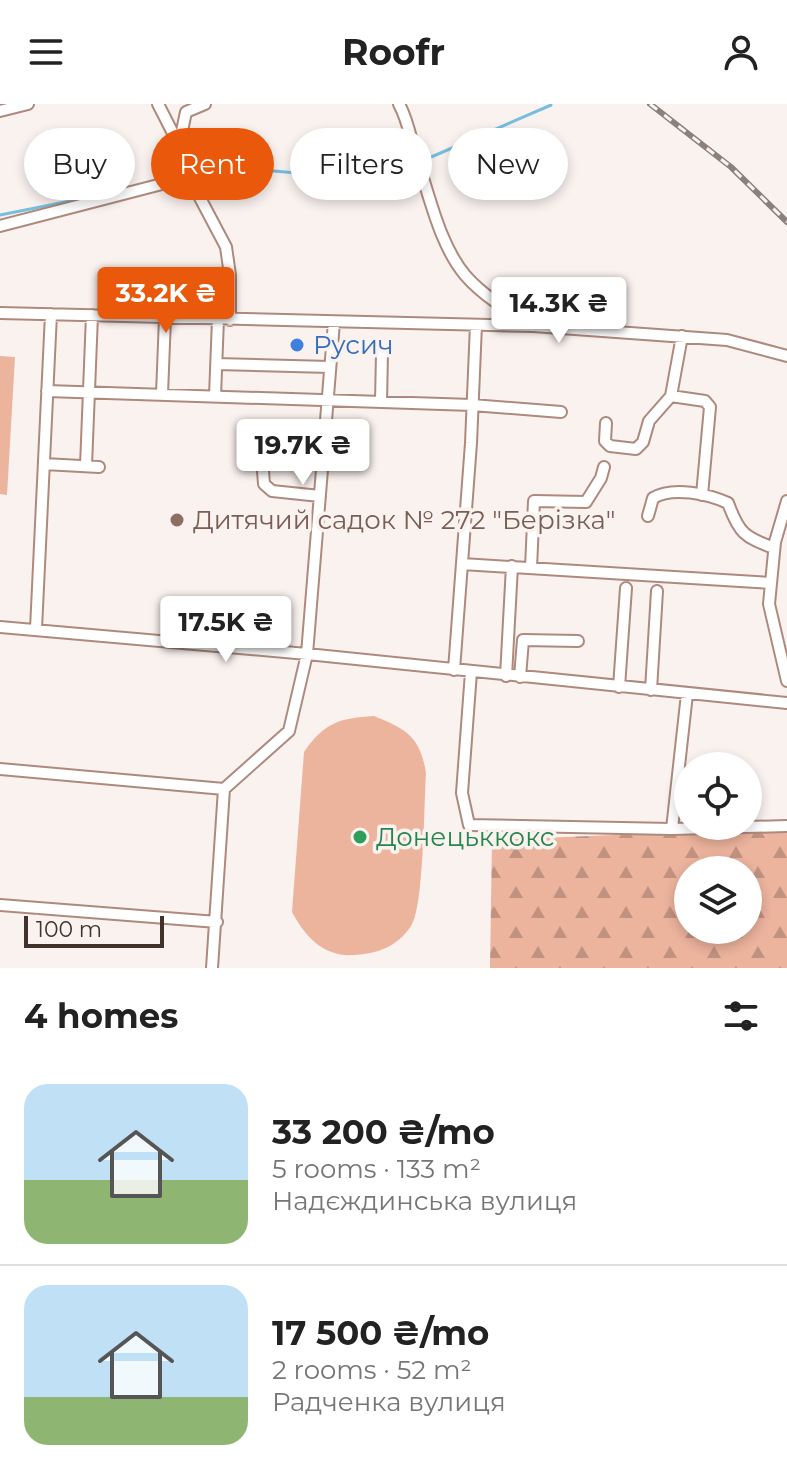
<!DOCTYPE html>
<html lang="en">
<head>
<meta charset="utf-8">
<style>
	body { margin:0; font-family:Montserrat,sans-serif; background:#f2f2f2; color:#222; height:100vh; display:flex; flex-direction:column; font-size:30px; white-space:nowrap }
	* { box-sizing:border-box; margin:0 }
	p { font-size:26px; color:#767676 }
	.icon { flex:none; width:44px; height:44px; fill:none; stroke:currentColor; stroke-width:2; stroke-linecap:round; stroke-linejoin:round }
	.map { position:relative; height:864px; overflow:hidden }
	.details { display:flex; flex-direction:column; background:#fff; flex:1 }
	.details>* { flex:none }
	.guide { position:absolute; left:24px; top:24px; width:740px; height:72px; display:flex; gap:16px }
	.controls { position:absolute; left:674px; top:648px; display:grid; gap:16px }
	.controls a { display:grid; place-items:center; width:88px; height:88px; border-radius:50%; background:#fff; box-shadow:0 4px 12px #0003; font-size:40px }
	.scale { position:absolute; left:24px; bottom:20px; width:140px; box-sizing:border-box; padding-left:8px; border:4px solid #41322c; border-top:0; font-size:22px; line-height:28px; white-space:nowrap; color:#41322c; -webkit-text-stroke:6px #faf2ef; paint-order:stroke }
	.price { position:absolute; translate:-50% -68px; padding:0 18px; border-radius:8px; background:#fff; color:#222; font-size:26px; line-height:52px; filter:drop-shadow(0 2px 4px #0008) }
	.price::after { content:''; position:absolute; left:50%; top:48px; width:24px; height:18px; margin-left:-12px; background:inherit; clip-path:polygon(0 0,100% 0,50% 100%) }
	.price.active { background:#ea580c; color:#fff }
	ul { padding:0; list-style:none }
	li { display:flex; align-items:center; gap:24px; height:200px; padding:0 24px }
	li+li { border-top:2px solid #e0e0e0 }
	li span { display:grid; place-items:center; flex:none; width:224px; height:160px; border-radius:24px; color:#555 }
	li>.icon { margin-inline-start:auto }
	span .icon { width:96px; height:96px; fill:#fffc; stroke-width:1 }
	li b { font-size:34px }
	h2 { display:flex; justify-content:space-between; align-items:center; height:96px; padding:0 24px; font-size:34px }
	.tag { padding:0 28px; border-radius:36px; background:#fff; box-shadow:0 4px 12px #0003; font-size:28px; line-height:72px }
	.tag.active { background:#ea580c; color:#fff }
	header { display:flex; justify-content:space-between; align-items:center; height:104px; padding:0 24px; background:#fff; font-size:36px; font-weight:700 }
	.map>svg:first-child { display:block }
</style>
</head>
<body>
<header><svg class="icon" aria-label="menu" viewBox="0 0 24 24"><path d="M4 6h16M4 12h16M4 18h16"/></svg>Roofr<svg class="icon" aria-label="person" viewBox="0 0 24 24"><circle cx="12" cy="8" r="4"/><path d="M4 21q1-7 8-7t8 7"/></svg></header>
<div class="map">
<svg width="787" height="864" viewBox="0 0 787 864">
	<defs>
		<pattern id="forest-firs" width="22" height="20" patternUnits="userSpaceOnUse" patternTransform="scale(2)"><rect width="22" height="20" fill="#ecb39d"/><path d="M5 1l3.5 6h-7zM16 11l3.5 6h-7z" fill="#c19280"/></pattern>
	</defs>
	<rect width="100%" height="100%" fill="#faf2ef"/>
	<!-- forest -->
	<path fill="url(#forest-firs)" fill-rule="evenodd" d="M787 724V864H490L492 736ZM688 766H748V826H688Z"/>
	<!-- pitch -->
	<path fill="#ecb39d" d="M0 252 15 253 7 391 0 390Z
		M374 612C406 625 420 632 426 669 424 697 424 804 411 822 397 843 377 850 353 851 323 853 305 832 292 808L304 648C324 619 339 614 374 612Z"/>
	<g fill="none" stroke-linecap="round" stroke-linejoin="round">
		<!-- stream -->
		<path stroke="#76bede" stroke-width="3" d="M422 57 551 1
			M191 73 213 68 262 66 378 76 415 60
			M0 111 105 90"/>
		<defs>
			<path id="minor" d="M158 0 179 41 189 73 226 143 230 171V216
				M399 0C409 18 411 38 418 58 430 94 440 141 465 171 483 192 510 208 533 222
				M0 7 28 0
				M179 41 186 8 205 0
				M0 122 189 73
				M0 209 533 222 727 236 787 252
				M217 260 330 263
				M47 287 472 301 561 308
				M162 290 165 214
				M215 292 218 215
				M671 292 705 297 710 303 702 391
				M381 298 382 249
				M606 319 605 337 610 342 636 345 643 338 649 317 671 292 682 232
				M44 360 99 363
				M86 362 92 211
				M263 367 264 380 272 387 320 392
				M787 397 775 438 769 500 787 577
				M648 412 653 394C673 382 708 390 728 399 739 429 744 433 774 444
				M462 460 771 479
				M531 464 534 397 586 398 601 374 604 363
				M0 523 307 550 787 599
				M36 525 51 210
				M454 566 471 339 476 221
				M471 568 462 689 469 721 672 725 787 722
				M506 572 512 462
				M520 573 523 536 578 537
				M619 583 626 484
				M651 586 657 487
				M0 665 224 685
				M672 725 687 590
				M0 801 217 818
				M212 864 224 685 289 627 307 550 334 218"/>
		</defs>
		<!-- minor casing -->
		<use href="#minor" stroke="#ad8a7d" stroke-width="14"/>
		<!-- minor -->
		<use href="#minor" stroke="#fff" stroke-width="10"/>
		<defs>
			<path id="rail" d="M650 0 731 63 787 118"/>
		</defs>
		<!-- rail casing -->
		<use href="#rail" stroke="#8c807b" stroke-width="6"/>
		<!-- rail -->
		<use href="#rail" stroke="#faf2ef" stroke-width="3" stroke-dasharray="9" stroke-linecap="butt"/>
	</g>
	<!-- markers -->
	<circle fill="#3f7fe0" stroke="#faf2ef" stroke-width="3" cx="297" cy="241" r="8"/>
	<circle fill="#8d6e63" stroke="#faf2ef" stroke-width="3" cx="177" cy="416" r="8"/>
	<circle fill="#2e9e5b" stroke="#faf2ef" stroke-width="3" cx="360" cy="733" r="8"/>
	<g text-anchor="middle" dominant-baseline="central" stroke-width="7" stroke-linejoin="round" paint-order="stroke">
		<!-- shop labels -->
		<g font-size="26" fill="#366cbe" stroke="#faf2ef" text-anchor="start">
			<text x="313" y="241">Русич</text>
		</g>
		<!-- education labels -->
		<g font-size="26" fill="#785e54" stroke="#faf2ef" text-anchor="start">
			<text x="193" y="416">Дитячий садок № 272 "Берізка"</text>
		</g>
		<!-- leisure labels -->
		<g font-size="26" fill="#27864d" stroke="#faf2ef" text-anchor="start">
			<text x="376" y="733">Донецьккокс</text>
		</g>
	</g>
</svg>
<div class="controls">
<a><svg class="icon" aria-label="locate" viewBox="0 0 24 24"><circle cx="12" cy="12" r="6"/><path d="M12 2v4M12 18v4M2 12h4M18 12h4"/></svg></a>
<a><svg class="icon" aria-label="layers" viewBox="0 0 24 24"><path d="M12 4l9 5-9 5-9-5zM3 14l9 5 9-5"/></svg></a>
</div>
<div class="scale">100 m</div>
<b class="price active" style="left:166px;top:231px">33.2K ₴</b>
<b class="price" style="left:559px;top:241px">14.3K ₴</b>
<b class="price" style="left:303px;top:383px">19.7K ₴</b>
<b class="price" style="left:226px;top:560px">17.5K ₴</b>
<div class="guide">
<a class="tag">Buy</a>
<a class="tag active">Rent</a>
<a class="tag">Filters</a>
<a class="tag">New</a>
</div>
</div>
<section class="details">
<h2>4 homes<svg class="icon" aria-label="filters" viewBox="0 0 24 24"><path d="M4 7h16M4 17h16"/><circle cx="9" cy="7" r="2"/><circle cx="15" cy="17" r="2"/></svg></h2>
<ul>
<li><span style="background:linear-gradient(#bfe0f5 60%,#8fb573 0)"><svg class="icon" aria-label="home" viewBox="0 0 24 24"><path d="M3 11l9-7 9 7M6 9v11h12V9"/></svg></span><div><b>33 200 ₴/mo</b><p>5 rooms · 133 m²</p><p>Надєждинська вулиця</p></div></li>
<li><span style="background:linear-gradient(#bfe0f5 70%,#8fb573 0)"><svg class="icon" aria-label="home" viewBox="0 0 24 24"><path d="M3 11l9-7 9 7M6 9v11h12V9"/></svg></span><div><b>17 500 ₴/mo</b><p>2 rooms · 52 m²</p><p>Радченка вулиця</p></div></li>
</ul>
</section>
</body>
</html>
